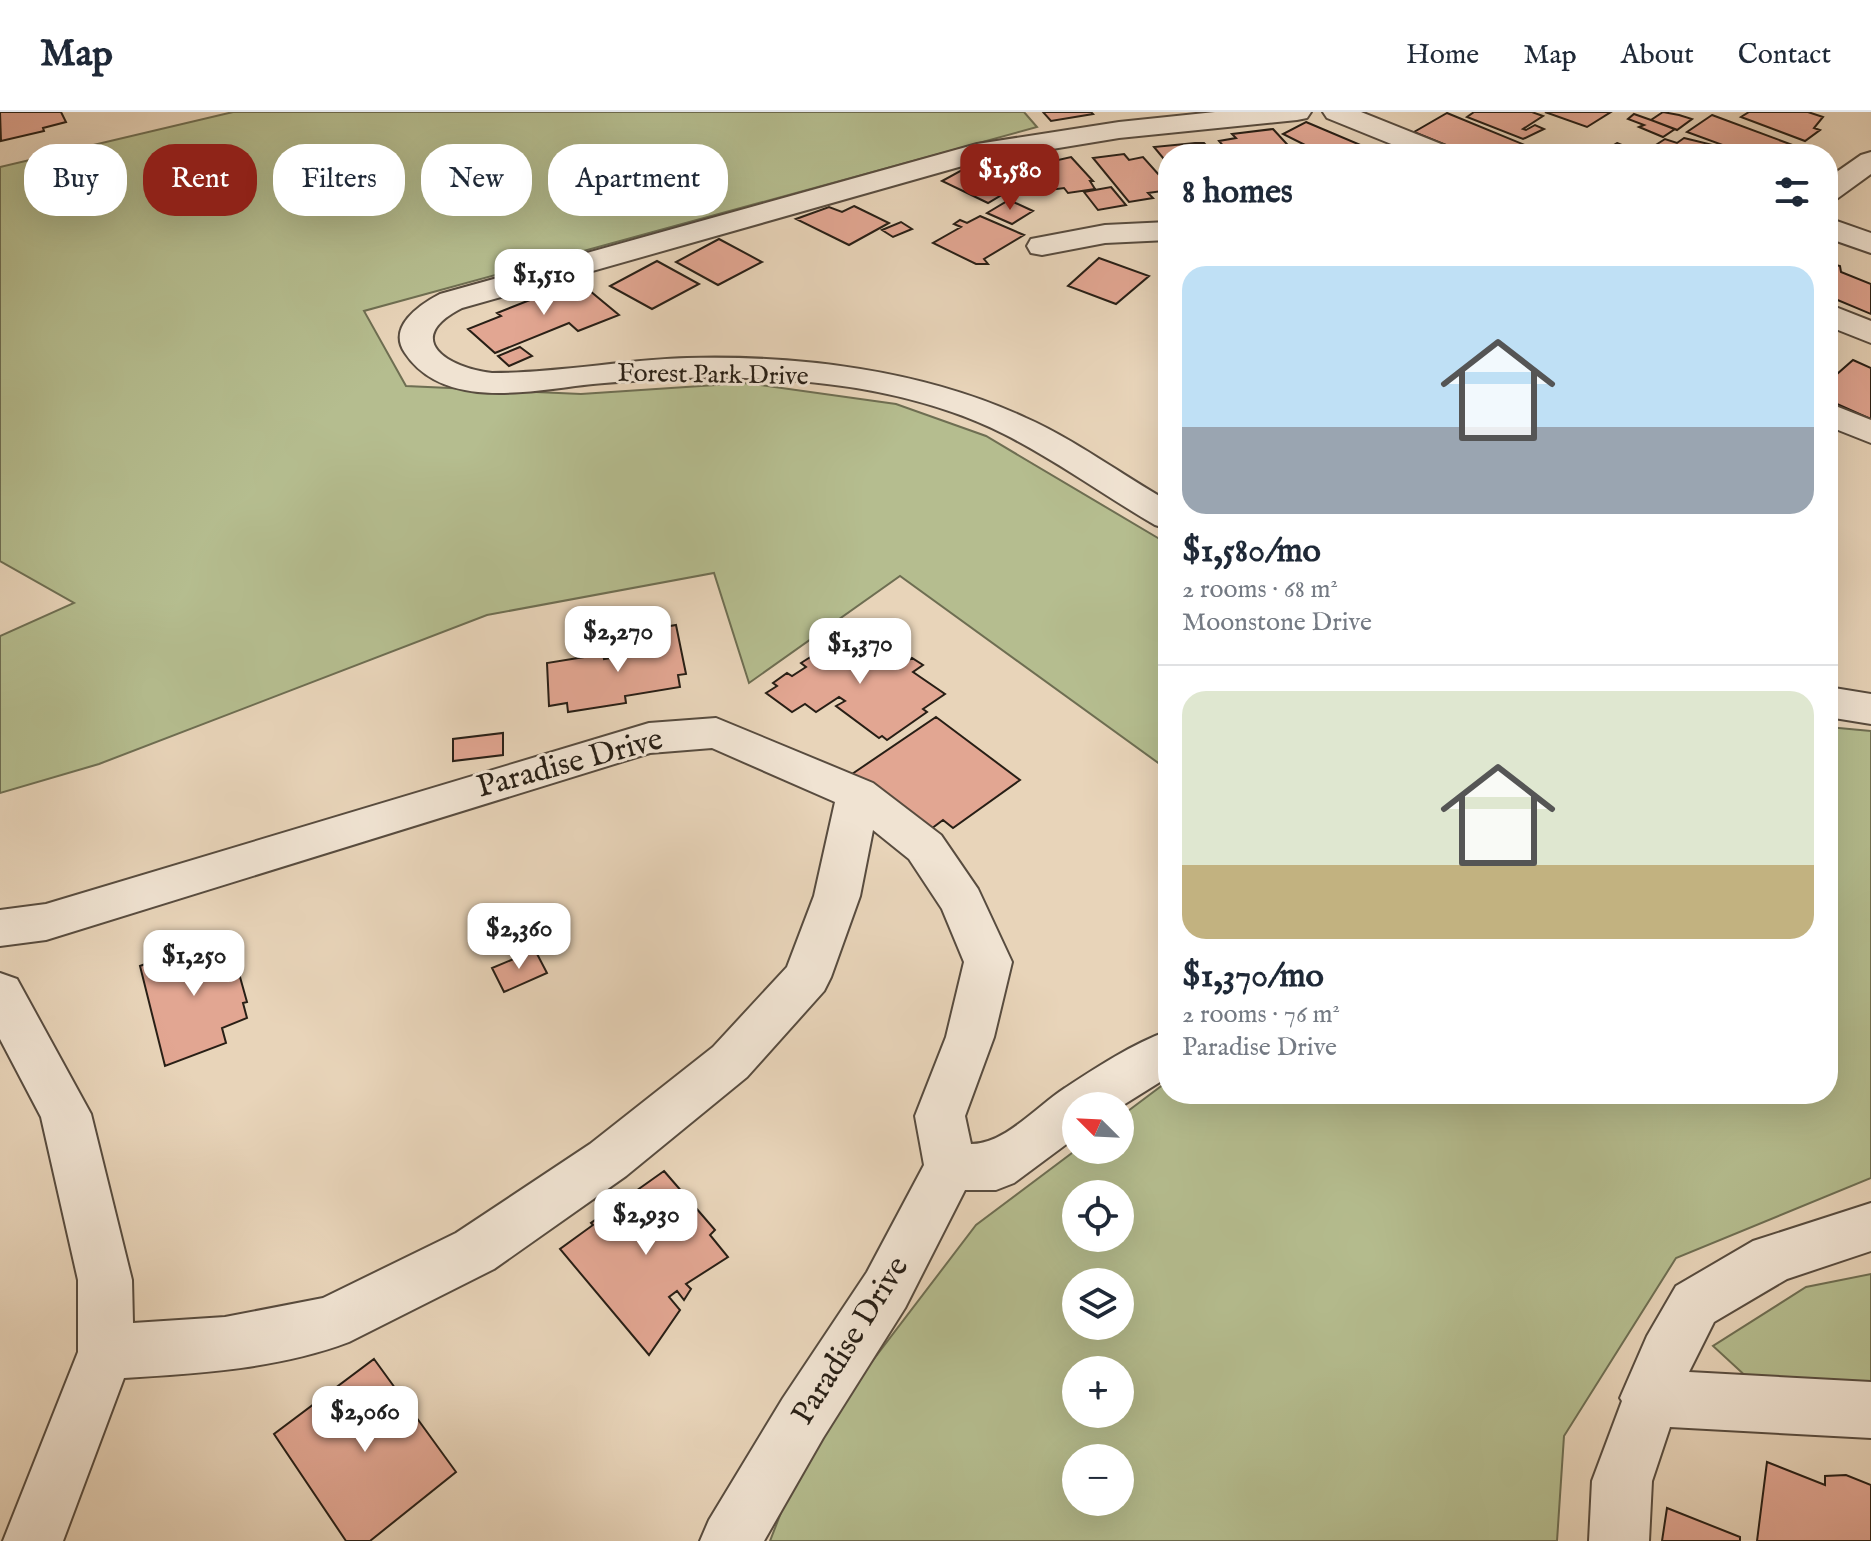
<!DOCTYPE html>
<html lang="en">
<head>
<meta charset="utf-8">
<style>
	body { margin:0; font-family:"IM FELL English",serif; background:#f2f2f3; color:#1f2937; height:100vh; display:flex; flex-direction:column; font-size:30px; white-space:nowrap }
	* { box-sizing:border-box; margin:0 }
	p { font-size:26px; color:#747a83 }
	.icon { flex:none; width:44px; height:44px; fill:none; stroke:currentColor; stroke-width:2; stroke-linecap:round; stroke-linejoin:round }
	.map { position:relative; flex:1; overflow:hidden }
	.details { position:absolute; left:1158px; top:32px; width:680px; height:960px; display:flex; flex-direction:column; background:#fff; border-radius:32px; box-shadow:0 8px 32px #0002 }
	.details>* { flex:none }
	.banner { position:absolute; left:24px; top:32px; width:760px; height:72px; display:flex; gap:16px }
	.needle { width:52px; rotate:294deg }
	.fabs { position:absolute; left:1062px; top:980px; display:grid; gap:16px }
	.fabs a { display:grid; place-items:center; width:72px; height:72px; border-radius:50%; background:#fff; box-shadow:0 8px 32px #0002; font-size:40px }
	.price { position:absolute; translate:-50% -68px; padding:0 18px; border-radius:16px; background:#fff; color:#222; font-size:26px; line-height:52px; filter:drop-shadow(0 2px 4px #0008) }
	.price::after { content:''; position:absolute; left:50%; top:48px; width:24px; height:18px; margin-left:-12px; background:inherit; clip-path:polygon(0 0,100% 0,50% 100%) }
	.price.active { background:#8f2418; color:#fff }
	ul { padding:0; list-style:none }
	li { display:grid; align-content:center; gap:16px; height:424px; padding:0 24px }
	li+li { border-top:2px solid #e0e1e3 }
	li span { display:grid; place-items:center; height:248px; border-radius:24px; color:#555 }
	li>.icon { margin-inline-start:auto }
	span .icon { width:144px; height:144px; fill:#fffc; stroke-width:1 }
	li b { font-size:34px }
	h2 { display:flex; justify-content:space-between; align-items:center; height:96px; padding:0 24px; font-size:34px }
	.chip { padding:0 28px; border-radius:32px; background:#fff; box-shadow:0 8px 32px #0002; font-size:28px; line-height:72px }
	.chip.active { background:#8f2418; color:#fff }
	header { display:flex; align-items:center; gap:48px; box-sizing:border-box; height:112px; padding:0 40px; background:#fff; border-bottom:2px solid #e0e1e3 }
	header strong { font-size:38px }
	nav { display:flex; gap:44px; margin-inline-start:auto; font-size:28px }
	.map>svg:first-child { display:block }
</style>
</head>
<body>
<header>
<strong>Map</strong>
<nav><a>Home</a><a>Map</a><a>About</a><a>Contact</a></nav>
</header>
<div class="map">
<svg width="1871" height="1429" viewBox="0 0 1871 1429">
	<rect width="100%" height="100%" fill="#e8d4b9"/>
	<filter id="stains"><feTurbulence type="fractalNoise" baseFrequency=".0025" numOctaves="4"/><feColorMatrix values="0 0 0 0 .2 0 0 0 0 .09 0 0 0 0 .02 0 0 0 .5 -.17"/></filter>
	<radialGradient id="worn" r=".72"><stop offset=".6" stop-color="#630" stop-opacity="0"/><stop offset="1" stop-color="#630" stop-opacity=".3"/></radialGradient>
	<!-- green -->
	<path fill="#b5bd8f" stroke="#6e6e52" stroke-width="2" fill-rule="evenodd" d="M233 0H1024L1037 15 364 199 406 274 581 282 746 271 896 292 986 324 1168 432V658L900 464 749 571 714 461 487 503 99 652 0 681V524L74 491 0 449V55Z
		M1828 615 1871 619V1066L1676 1146 1564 1324 1557 1429H770L806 1336 976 1113 1076 1038H1120V1005L1168 969V982H1828ZM1076 1082H1120V1126H1076ZM1076 1170H1120V1214H1076ZM1076 1258H1120V1302H1076ZM1076 1346H1120V1390H1076Z
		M1871 1162V1276L1750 1268 1713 1234 1806 1175Z"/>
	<!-- building -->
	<path fill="#e2a692" stroke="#281f16" stroke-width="2" d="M0 0H61L66 10 43 16 44 19 1 29Z
		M1043 0H1091L1093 2 1051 9Z
		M1474 0H1532L1543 4 1523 17 1526 18 1535 13 1544 17 1523 27 1467 5Z
		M1545 0H1611L1587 15Z
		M1663 0 1679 3 1692 7 1677 18 1651 8Z
		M1749 0H1808L1823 5 1814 16 1820 18 1805 29 1741 5Z
		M1447 1 1537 38 1531 42H1468L1414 20Z
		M1634 2 1651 8 1675 17 1663 25 1639 15 1644 13 1628 7Z
		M1712 3 1798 35 1791 40 1783 38 1777 42H1747L1687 20Z
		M1306 10 1370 37 1364 42H1323L1283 22Z
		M1273 17 1296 42H1230L1219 29 1236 26 1232 22Z
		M1684 26 1717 34 1713 36 1726 42H1658L1648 38 1665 27 1677 31Z
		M1195 31H1204L1213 41 1221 42H1168V52L1154 35Z
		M1617 31 1643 42 1604 39Z
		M1124 42 1129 48 1143 45 1168 73V86L1162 79 1148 81 1153 86 1129 90 1093 46Z
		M1071 45 1093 69H1090L1095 77 1068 81 1064 76 1050 78 1032 54Z
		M978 57 1007 70 1015 75 988 91 942 69 962 58 971 62Z
		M1111 75 1126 93 1098 98 1084 80Z
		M1009 88 1033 99 1012 112 987 101Z
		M854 94 889 111 849 133 796 107 829 95 842 100Z
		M980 104 1024 123 984 147 988 152H976L933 131 961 115 954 112 960 108 967 111Z
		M901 110 912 117 893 125 882 118Z
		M719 127 762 150 718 173 676 150Z
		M1099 146 1149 164 1116 192 1068 174Z
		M657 149 699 172 652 197 610 174Z
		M1828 151 1840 154 1841 160 1871 172V202L1828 184Z
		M578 169 619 203 578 219 569 211 495 241 468 217 501 204 497 201Z
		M520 235 532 244 509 254 498 244Z
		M1853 248 1871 256V307L1828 288V270Z
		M676 513 686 562 678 563 680 575 625 584 626 591 568 600 567 591 549 594 547 551 603 542 604 547 630 543 629 538 650 535 647 518Z
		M849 516 903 552 912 546 923 553 913 560 945 582 923 597 927 600 887 628 882 624 879 626 836 594 845 589 839 585 816 600 805 592 792 600 766 581 777 574 773 571 787 561 792 564 806 555 801 551 845 523 842 521Z
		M936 605 1020 668 953 716 943 708 923 723 852 662Z
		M503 621V643L453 649V627Z
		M228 822 247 890 243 891 247 906 222 916 226 931 165 954 140 854Z
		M535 838 547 861 504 880 492 856Z
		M664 1059 715 1118 710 1123 728 1145 686 1172 691 1177 684 1188 677 1179 669 1185 680 1198 649 1243 560 1137 593 1113 591 1111Z
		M374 1247 456 1360 370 1429H346L274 1322Z
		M1767 1350 1825 1373V1364L1846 1363 1871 1373V1429H1757Z
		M1667 1396 1740 1425V1429H1662Z"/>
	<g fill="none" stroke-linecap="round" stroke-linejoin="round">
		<defs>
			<path id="street" d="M1215 0H1311L1307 6 1297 8 1119 26 980 49 462 196C401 227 448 256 492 261 557 261 622 248 687 246 799 243 923 258 1026 306 1074 327 1122 363 1168 389V417L1155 413C1105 384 1056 348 1004 322 909 274 789 263 684 266 653 268 623 269 593 272 534 278 444 300 405 241 387 215 419 193 440 182L977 32 1119 10Z
				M1323 0H1361L1451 36 1455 42H1416L1327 6Z
				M1871 40V62L1838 86 1828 89V66L1861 43Z
				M1828 106 1871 121V141L1828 126Z
				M1168 110V128L1105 131 1042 143 1031 141 1027 134 1031 127 1105 113Z
				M1828 192 1871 209V231L1828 214Z
				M1828 291 1871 308V331L1828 314Z
				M1828 575 1871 582V612L1828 605Z
				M716 606 873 671 941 723 978 777 1012 850 994 925 965 1004 971 1032C1005 1032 1037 994 1065 976 1097 955 1132 932 1168 919V965L1120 995 1076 994V1025L1014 1071 996 1078H965L905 1196 823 1326 764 1429H700L709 1408 783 1286 867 1160 924 1053 915 1004 946 925 964 850 942 797 909 747 873 718 860 784 831 865 824 879 747 965 626 1064 494 1157 349 1230C278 1257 199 1261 124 1266L63 1429H3L78 1240V1168L41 1005 0 927V861L17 867 91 1002 132 1168 133 1211 225 1205 323 1186 456 1121 590 1032 713 935 787 855 814 784 835 690 712 636 650 641 46 828 0 834V798L46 792 649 611Z
				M1871 1091V1139L1787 1167 1714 1210 1689 1260 1871 1270V1326L1670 1315 1652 1369 1649 1429H1589L1592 1369 1622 1289 1620 1286 1647 1224 1676 1174 1753 1129Z"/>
		</defs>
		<!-- street casing -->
		<use href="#street" stroke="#584c3f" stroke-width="4"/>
		<!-- street -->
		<use href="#street" fill="#f0e3d2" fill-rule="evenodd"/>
	</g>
	<g text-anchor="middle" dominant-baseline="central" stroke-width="6" stroke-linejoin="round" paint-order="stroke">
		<!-- far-street labels -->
		<g font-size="26" fill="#281f16" stroke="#f0e3d2">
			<text transform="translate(713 263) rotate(1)">Forest Park Drive</text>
		</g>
		<!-- street labels -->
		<g font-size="32" fill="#281f16" stroke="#f0e3d2">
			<text transform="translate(570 652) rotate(-15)">Paradise Drive</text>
			<text transform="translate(851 1229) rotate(-58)">Paradise Drive</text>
		</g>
	</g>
	<rect width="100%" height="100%" filter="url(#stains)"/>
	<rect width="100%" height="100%" fill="url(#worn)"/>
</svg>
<div class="fabs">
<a><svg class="needle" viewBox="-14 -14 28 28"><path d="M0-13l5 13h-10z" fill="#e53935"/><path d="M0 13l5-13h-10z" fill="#747a83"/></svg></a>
<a><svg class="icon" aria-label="locate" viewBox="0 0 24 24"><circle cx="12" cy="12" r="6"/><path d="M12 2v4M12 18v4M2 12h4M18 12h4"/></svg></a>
<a><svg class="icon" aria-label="layers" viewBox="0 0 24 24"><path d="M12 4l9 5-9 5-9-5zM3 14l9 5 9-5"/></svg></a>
<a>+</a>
<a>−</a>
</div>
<b class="price active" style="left:1010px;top:100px">$1,580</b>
<b class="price" style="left:544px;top:205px">$1,510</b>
<b class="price" style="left:618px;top:562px">$2,270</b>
<b class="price" style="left:860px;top:574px">$1,370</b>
<b class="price" style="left:519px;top:859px">$2,360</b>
<b class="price" style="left:194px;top:886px">$1,250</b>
<b class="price" style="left:646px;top:1145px">$2,930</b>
<b class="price" style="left:365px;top:1342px">$2,060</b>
<div class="banner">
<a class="chip">Buy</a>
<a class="chip active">Rent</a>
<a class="chip">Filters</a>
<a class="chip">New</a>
<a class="chip">Apartment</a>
</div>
<section class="details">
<h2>8 homes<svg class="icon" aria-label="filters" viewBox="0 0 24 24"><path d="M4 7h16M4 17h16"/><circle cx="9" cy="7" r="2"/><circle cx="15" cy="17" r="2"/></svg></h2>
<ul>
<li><span style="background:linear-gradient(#bfe0f5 65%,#9aa5b1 0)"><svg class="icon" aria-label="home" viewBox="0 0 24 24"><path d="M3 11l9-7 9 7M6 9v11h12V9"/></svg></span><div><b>$1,580/mo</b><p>2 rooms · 68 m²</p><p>Moonstone Drive</p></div></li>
<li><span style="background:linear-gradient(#dfe7d0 70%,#c2b280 0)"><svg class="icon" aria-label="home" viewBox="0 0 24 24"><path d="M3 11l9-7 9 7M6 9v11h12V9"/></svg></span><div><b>$1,370/mo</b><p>2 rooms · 76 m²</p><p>Paradise Drive</p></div></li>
</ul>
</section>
</div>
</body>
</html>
